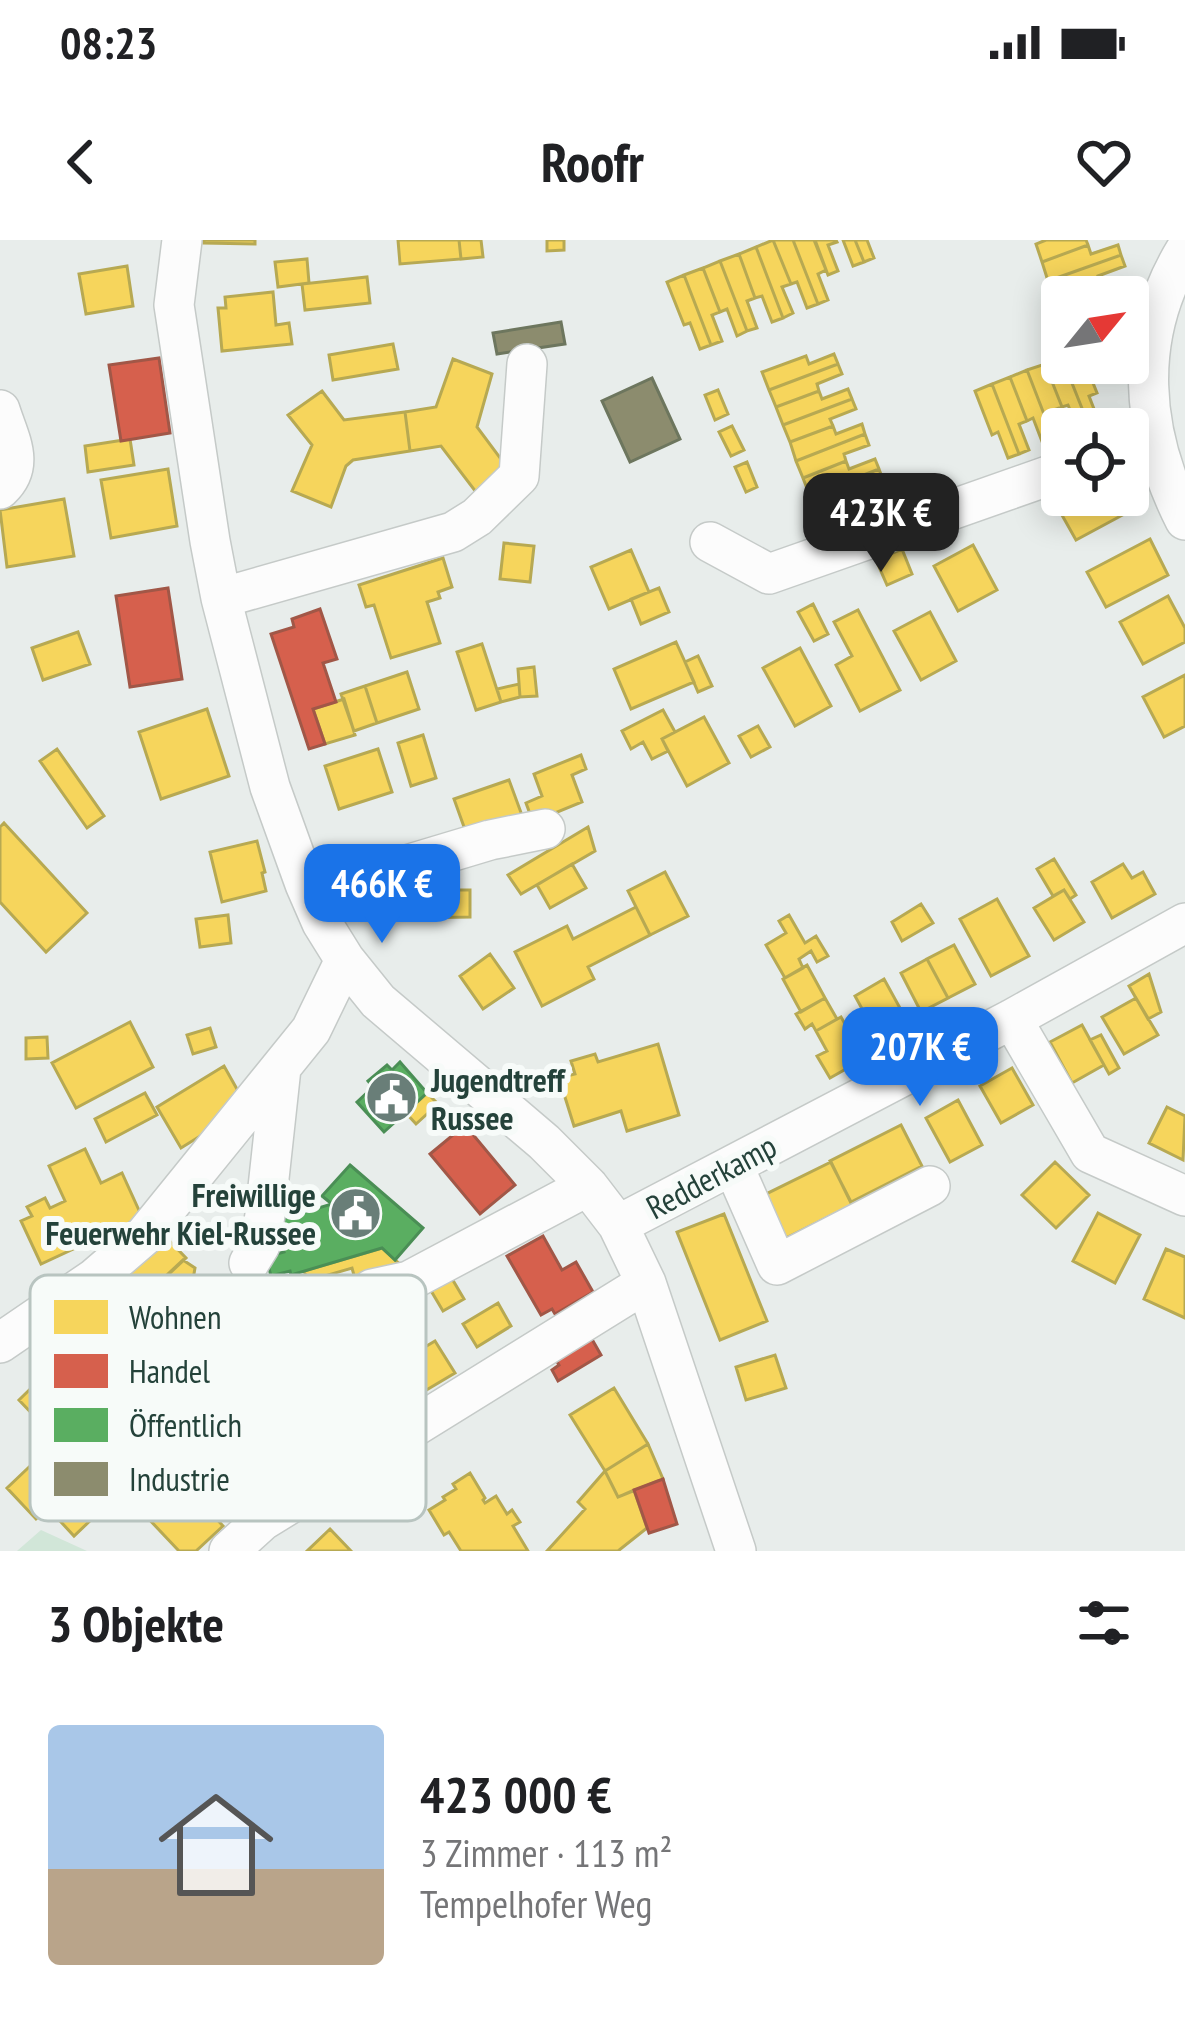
<!DOCTYPE html>
<html lang="de">
<head>
<meta charset="utf-8">
<style>
	body { margin:0; font-family:"PT Sans Narrow",sans-serif; background:#f6f6f6; color:#202124; height:100vh; display:flex; flex-direction:column; font-size:45px; white-space:nowrap }
	* { box-sizing:border-box; margin:0 }
	p { font-size:39px; color:#757577 }
	.icon { flex:none; width:66px; height:66px; fill:none; stroke:currentColor; stroke-width:2; stroke-linecap:round; stroke-linejoin:round }
	.map { position:relative; height:1311px; overflow:hidden }
	.drawer { display:flex; flex-direction:column; background:#fff; flex:1 }
	.drawer>* { flex:none }
	.needle { width:78px; rotate:60deg }
	.fabs { position:absolute; left:1041px; top:36px; display:grid; gap:24px }
	.fabs a { display:grid; place-items:center; width:108px; height:108px; border-radius:12px; background:#fff; box-shadow:0 6px 30px #0003; font-size:60px }
	.price { position:absolute; translate:-50% -102px; padding:0 27px; border-radius:24px; background:#1a73e8; color:#fff; font-size:39px; line-height:78px; filter:drop-shadow(0 3px 6px #0008) }
	.price::after { content:''; position:absolute; left:50%; top:72px; width:36px; height:27px; margin-left:-18px; background:inherit; clip-path:polygon(0 0,100% 0,50% 100%) }
	.price.active { background:#222; color:#fff }
	ul { padding:0; list-style:none }
	li { display:flex; align-items:center; gap:36px; height:300px; padding:0 48px }
	li+li { border-top:3px solid #e0e0e0 }
	li span { display:grid; place-items:center; flex:none; width:336px; height:240px; border-radius:12px; color:#555 }
	li>.icon { margin-inline-start:auto }
	span .icon { width:144px; height:144px; fill:#fffc; stroke-width:1 }
	li b { font-size:51px }
	h2 { display:flex; justify-content:space-between; align-items:center; height:144px; padding:0 48px; font-size:51px }
	.status { display:flex; justify-content:space-between; align-items:center; height:84px; padding:0 60px; background:#fff; direction:ltr }
	.status svg { height:33px; fill:currentColor }
	header { display:flex; justify-content:space-between; align-items:center; height:156px; padding:0 48px; background:#fff; font-size:54px; font-weight:800 }
	.map>svg:first-child { display:block }
</style>
</head>
<body>
<div class="status"><b>08:23</b><svg viewBox="0 0 49 12"><path d="M0 12V9h3v3zM5 12V6h3v6zM10 12V3h3v9zM15 12V0h3v12zM26 1h20v11H26zM47 4h2v5h-2z"/></svg></div>
<header><svg class="icon" aria-label="back" viewBox="0 0 24 24"><path d="M15 5l-7 7 7 7"/></svg>Roofr<svg class="icon" aria-label="heart" viewBox="0 0 24 24"><path d="M12 20l-8-8c-3-5 5-10 8-4 3-6 11-1 8 4z"/></svg></header>
<div class="map">
<svg width="1185" height="1311" viewBox="0 0 1185 1311">
	<rect width="100%" height="100%" fill="#e8edeb"/>
	<!-- green -->
	<path fill="#d1e6d8" d="M41 1290 87 1311H17Z"/>
	<!-- homes -->
	<path fill="#f6d55c" stroke="#b7a952" stroke-width="3" d="M204 0H255V4L204 3Z
		M398 0H459L461 19 400 24Z
		M459 0H481L483 17 461 19Z
		M547 0H564V10L547 11Z
		M773 0 791 44 782 47 793 73 783 78 756 7Z
		M773 0H793L818 64 807 68 797 42 791 44Z
		M793 0H814L826 30 818 34 828 60 818 64Z
		M815 0H836L837 2 828 5 838 31 828 35Z
		M843 0H855L864 22 853 26Z
		M855 0H867L874 18 864 22Z
		M1046 0H1086L1088 5 1042 22 1036 4Z
		M1088 5 1091 14 1118 5 1121 15 1048 41 1042 22Z
		M756 7 783 78 772 82 762 56 755 58 739 14Z
		M739 14 755 58 747 61 757 88 747 91 720 21Z
		M1121 15 1125 26 1098 36 1100 42 1055 58 1048 41Z
		M307 19 309 43 278 47 275 22Z
		M720 21 747 91 737 96 727 69 720 72 703 28Z
		M127 26 133 66 86 74 79 34Z
		M703 28 720 72 712 75 722 101 711 105 684 35Z
		M684 35 711 105 700 109 690 83 684 85 667 42Z
		M367 37 370 63 305 70 302 44Z
		M273 52 276 85 289 83 292 104 222 111 218 68H226L225 57Z
		M393 104 398 129 333 140 329 115Z
		M834 114 838 124 769 150 762 132 806 116 809 124Z
		M1062 117V123H1064L1089 186 1082 189H1078L1068 165 1062 167 1045 124Z
		M453 119 492 134 477 187 512 234 479 256 441 206 410 211 405 172 436 167Z
		M1064 123H1085L1097 153 1089 156 1099 182 1089 186Z
		M838 124 842 134 817 144 819 151 776 167 769 150Z
		M1045 124 1062 167 1054 170 1062 191V197L1054 200 1027 130Z
		M1027 130 1054 200 1043 204 1033 178 1027 181 1010 137Z
		M1010 137 1027 181 1019 184 1029 210 1019 214 992 144Z
		M992 144 1019 214 1008 218 998 192 992 195 975 151Z
		M848 149 852 159 783 185 776 167 819 151 822 159Z
		M718 150 728 174 715 180 705 155Z
		M322 151 344 180 405 172 410 211 353 220 346 226 331 267 292 251 312 205 288 175Z
		M852 159 856 169 830 179 833 186 790 202 783 185Z
		M862 184 865 194 796 221 790 202 833 186 836 194Z
		M732 186 744 210 731 216 719 192Z
		M865 194 869 205 844 214 846 221 803 238 796 221Z
		M130 199 134 225 88 232 85 206Z
		M875 219 879 229 810 256 803 238 846 221 849 229Z
		M747 222 757 247 746 252 735 227Z
		M168 229 177 286 111 298 101 240Z
		M879 229 883 240 857 250 860 256 816 273 810 256Z
		M1081 255H1121L1130 271 1076 300 1058 268Z
		M64 259 74 316 7 327 0 270Z
		M1150 299 1168 335 1106 367 1087 332Z
		M504 303 534 306 530 342 500 339Z
		M973 305 997 350 958 371 934 326Z
		M902 309 912 334 887 345 876 320Z
		M631 310 649 352 609 369 591 327Z
		M443 318 452 347 438 352 440 358 427 362 440 403 391 418 374 365 366 367 359 345Z
		M659 348 669 372 641 384 631 359Z
		M1168 356 1185 388V402L1143 424 1120 382Z
		M813 364 828 394 814 401 798 372Z
		M858 370 900 450 860 471 836 425 852 416 834 382Z
		M930 372 956 421 921 440 894 391Z
		M78 392 90 424 43 440 32 408Z
		M676 402 694 442 631 469 614 429Z
		M482 404 501 462 476 470 457 412Z
		M800 408 831 466 795 486 763 428Z
		M698 416 712 446 698 452 685 422Z
		M534 427 537 456 520 457 518 429Z
		M407 432 419 469 377 483 365 446Z
		M1185 435V486L1164 497 1143 457Z
		M519 444 520 457 501 462 497 449Z
		M365 446 377 483 354 491 341 454Z
		M344 459 355 495 325 504 313 469Z
		M207 469 229 536 161 559 139 492Z
		M663 470 675 492 662 499 668 511 652 519 643 502 631 509 622 491Z
		M704 477 729 523 687 546 662 499Z
		M758 486 770 507 751 517 739 496Z
		M423 495 436 538 411 546 398 503Z
		M57 509 104 576 87 588 40 521Z
		M378 509 392 552 339 569 325 526Z
		M581 515 586 529 572 535 582 562 533 582 526 563 542 556 534 534Z
		M509 540 523 578 468 598 454 559Z
		M4 583 87 673 46 712 0 662V587Z
		M588 587 595 611 521 654 508 635Z
		M257 601 265 632 262 633 266 651 222 662 210 612Z
		M1054 619 1076 655 1070 659 1064 650 1053 656 1037 629Z
		M572 624 586 648 550 668 537 645Z
		M1123 624 1132 638 1143 632 1155 654 1112 678 1092 642Z
		M665 632 688 676 650 695 628 651Z
		M410 640 444 641V650H470V677L410 678Z
		M1064 650 1084 682 1054 700 1034 668Z
		M997 659 1029 716 991 736 960 679Z
		M921 664 933 683 902 701 892 682Z
		M636 667 650 695 588 727 594 739 542 766 515 712 567 686 573 699Z
		M228 675 231 703 200 707 196 679Z
		M789 675 805 703 816 696 828 716 817 722 811 711 799 719 803 728 785 738 766 705 786 693 779 681Z
		M954 705 975 744 948 758 927 719Z
		M490 714 514 748 483 769 460 736Z
		M927 719 948 758 921 772 901 733Z
		M807 725 825 758 801 772 783 739Z
		M1149 734 1161 772 1148 779 1129 746Z
		M884 739 906 779 877 796 855 756Z
		M825 758 837 779 816 791 812 784 805 789 796 774Z
		M1136 758 1158 795 1124 814 1102 777Z
		M841 777 857 805 852 808 860 821 830 838 817 816 827 811 816 791Z
		M130 782 153 827 76 868 52 823Z
		M1082 785 1104 825 1072 843 1050 802Z
		M210 788 216 807 193 814 187 795Z
		M1101 795 1119 828 1109 834 1090 800Z
		M47 797 48 818 26 819V798Z
		M658 804 679 875 627 891 621 871 574 886 559 838 575 834 571 821 595 814 598 822Z
		M224 826 247 867 181 908 157 867Z
		M1012 828 1033 865 1001 883 980 846Z
		M145 853 157 875 106 902 95 879Z
		M427 853 438 864 416 884 406 873Z
		M958 860 982 905 950 922 926 878Z
		M1167 867 1185 876 1183 920 1149 903Z
		M901 885 922 926 851 962 830 921Z
		M85 909 101 943 122 933 142 977 41 1024 21 981 32 976 27 967 45 958 50 968 65 961 49 926Z
		M831 922 852 965 782 1000 760 957Z
		M1055 922 1089 955 1056 988 1022 955Z
		M1098 973 1140 995 1115 1043 1073 1021Z
		M724 974 767 1081 720 1100 677 992Z
		M162 993 186 1018 138 1063 114 1038Z
		M382 1008 402 1026 355 1039 352 1028 308 1041 304 1031Z
		M1166 1009 1185 1017V1078L1144 1059Z
		M183 1020 195 1028 184 1091 168 1076 163 1083 140 1060Z
		M451 1037 464 1059 443 1071 430 1049Z
		M498 1063 511 1086 477 1107 463 1084Z
		M435 1101 455 1133 418 1155 398 1123Z
		M775 1115 786 1148 746 1160 736 1127Z
		M56 1124 94 1165 57 1200 19 1160Z
		M614 1148 648 1204 605 1231 570 1175Z
		M94 1165 124 1196 36 1279 7 1248 48 1209 41 1202 51 1193 57 1200Z
		M648 1204 663 1239 618 1257 605 1231Z
		M87 1231 113 1259 74 1296 48 1268Z
		M605 1231 618 1257 634 1250 647 1288 618 1311H547L585 1269 578 1262Z
		M470 1233 485 1258 483 1260 485 1263 496 1256 507 1274 512 1270 520 1282 513 1286 528 1311H461L449 1292 444 1295 429 1270 445 1260 443 1257 456 1249 453 1244Z
		M181 1240 223 1286 196 1311H179L144 1274Z
		M330 1289 351 1311H307Z"/>
	<!-- shops -->
	<path fill="#d6604d" stroke="#a15747" stroke-width="3" d="M159 118 170 193 121 201 109 125Z
		M168 348 182 439 130 447 116 356Z
		M320 369 337 419 323 423 336 462 313 469 325 504 309 509 271 394 294 387 292 379Z
		M465 885 515 945 480 974 430 914Z
		M543 996 562 1030 576 1022 593 1052 555 1074 552 1069 541 1075 507 1016Z
		M589 1094 601 1115 558 1141 552 1130 559 1125 553 1115Z
		M663 1239 677 1284 649 1293 634 1250Z"/>
	<!-- public -->
	<path fill="#5aae61" stroke="#4a8e55" stroke-width="3" d="M400 822 427 853 384 892 357 862 373 847 368 841 387 825 392 830Z
		M350 925 423 988 395 1020 382 1008 291 1035 290 1031 271 1036 266 1017 284 1012 275 981 332 964 322 956Z"/>
	<!-- industry -->
	<path fill="#8c8c6e" stroke="#6d765e" stroke-width="3" d="M561 82 565 104 497 114 493 93Z
		M652 138 680 199 630 222 602 161Z"/>
	<g fill="none" stroke-linecap="round" stroke-linejoin="round">
		<defs>
			<path id="minor" d="M182 0 174 65 210 301 221 358 270 547 305 644 322 683 345 720 378 761 544 902 588 946 618 985 646 1043 736 1311
				M1185 11C1132 98 1141 193 1185 280
				M0 170C9 199 26 225 0 249
				M710 302 769 334 1062 231
				M221 358 453 292 477 277 519 236 527 124
				M310 654 490 600 545 589
				M1012 779 1090 913 1185 956
				M733 925 777 1025 930 946
				M618 985 1012 779 1185 683
				M249 1023 260 1005 265 975 281 828
				M372 1049 409 1041 588 946
				M0 1103 95 1038 145 995 311 790 345 720
				M229 1311 262 1281 646 1043"/>
		</defs>
		<!-- minor casing -->
		<use href="#minor" stroke="#c5cac8" stroke-width="42"/>
		<!-- minor -->
		<use href="#minor" stroke="#fcfcfc" stroke-width="39"/>
	</g>
	<!-- icons -->
	<defs>
		<symbol id="civic-disc" viewBox="-11 -11 22 22"><circle r="9.5" fill="#697e78" stroke="#f7fbf9"/><path d="M-.6-6.5H3V-4.5H.6V-3L4-1V1h2V6H-6V1h2V-1L-.6-3ZM-1.2 2.5V6h2.4V2.5Z" fill="#fff"/></symbol>
	</defs>
	<g fill-rule="evenodd">
		<use href="#civic-disc" x="362" y="828" width="59" height="59"/>
		<use href="#civic-disc" x="326" y="944" width="59" height="59"/>
	</g>
	<g text-anchor="middle" dominant-baseline="central" stroke-width="12" stroke-linejoin="round" paint-order="stroke">
		<!-- poi labels -->
		<g font-size="33" font-weight="bold" fill="#24423a" stroke="#f7fbf9" text-anchor="start">
			<text x="431" y="839">Jugendtreff<tspan x="431" dy="38">Russee</tspan></text>
			<text x="316" y="954" text-anchor="end">Freiwillige<tspan x="316" dy="38">Feuerwehr Kiel-Russee</tspan></text>
		</g>
		<!-- street labels -->
		<g font-size="33" fill="#24423a" stroke="#f7fbf9">
			<text transform="translate(711 936) rotate(-28)">Redderkamp</text>
		</g>
	</g>
	<!-- legend -->
	<rect x="30" y="1035" width="396" height="246" rx="18" fill="#f7fbf9" stroke="#b8c4c0" stroke-width="3"/>
	<rect x="54" y="1060" width="54" height="34" fill="#f6d55c"/>
	<rect x="54" y="1114" width="54" height="34" fill="#d6604d"/>
	<rect x="54" y="1168" width="54" height="34" fill="#5aae61"/>
	<rect x="54" y="1222" width="54" height="34" fill="#8c8c6e"/>
	<g font-size="33" fill="#24423a">
		<text x="129" y="1089">Wohnen</text>
		<text x="129" y="1143">Handel</text>
		<text x="129" y="1197">Öffentlich</text>
		<text x="129" y="1251">Industrie</text>
	</g>
</svg>
<div class="fabs">
<a><svg class="needle" viewBox="-14 -14 28 28"><path d="M0-13l5 13h-10z" fill="#e53935"/><path d="M0 13l5-13h-10z" fill="#757577"/></svg></a>
<a><svg class="icon" aria-label="locate" viewBox="0 0 24 24"><circle cx="12" cy="12" r="6"/><path d="M12 2v4M12 18v4M2 12h4M18 12h4"/></svg></a>
</div>
<b class="price active" style="left:881px;top:335px">423K €</b>
<b class="price" style="left:382px;top:706px">466K €</b>
<b class="price" style="left:920px;top:869px">207K €</b>
</div>
<section class="drawer">
<h2>3 Objekte<svg class="icon" aria-label="filters" viewBox="0 0 24 24"><path d="M4 7h16M4 17h16"/><circle cx="9" cy="7" r="2"/><circle cx="15" cy="17" r="2"/></svg></h2>
<ul>
<li><span style="background:linear-gradient(#a9c7e8 60%,#b9a48a 0)"><svg class="icon" aria-label="home" viewBox="0 0 24 24"><path d="M3 11l9-7 9 7M6 9v11h12V9"/></svg></span><div><b>423 000 €</b><p>3 Zimmer · 113 m²</p><p>Tempelhofer Weg</p></div></li>
</ul>
</section>
</body>
</html>
